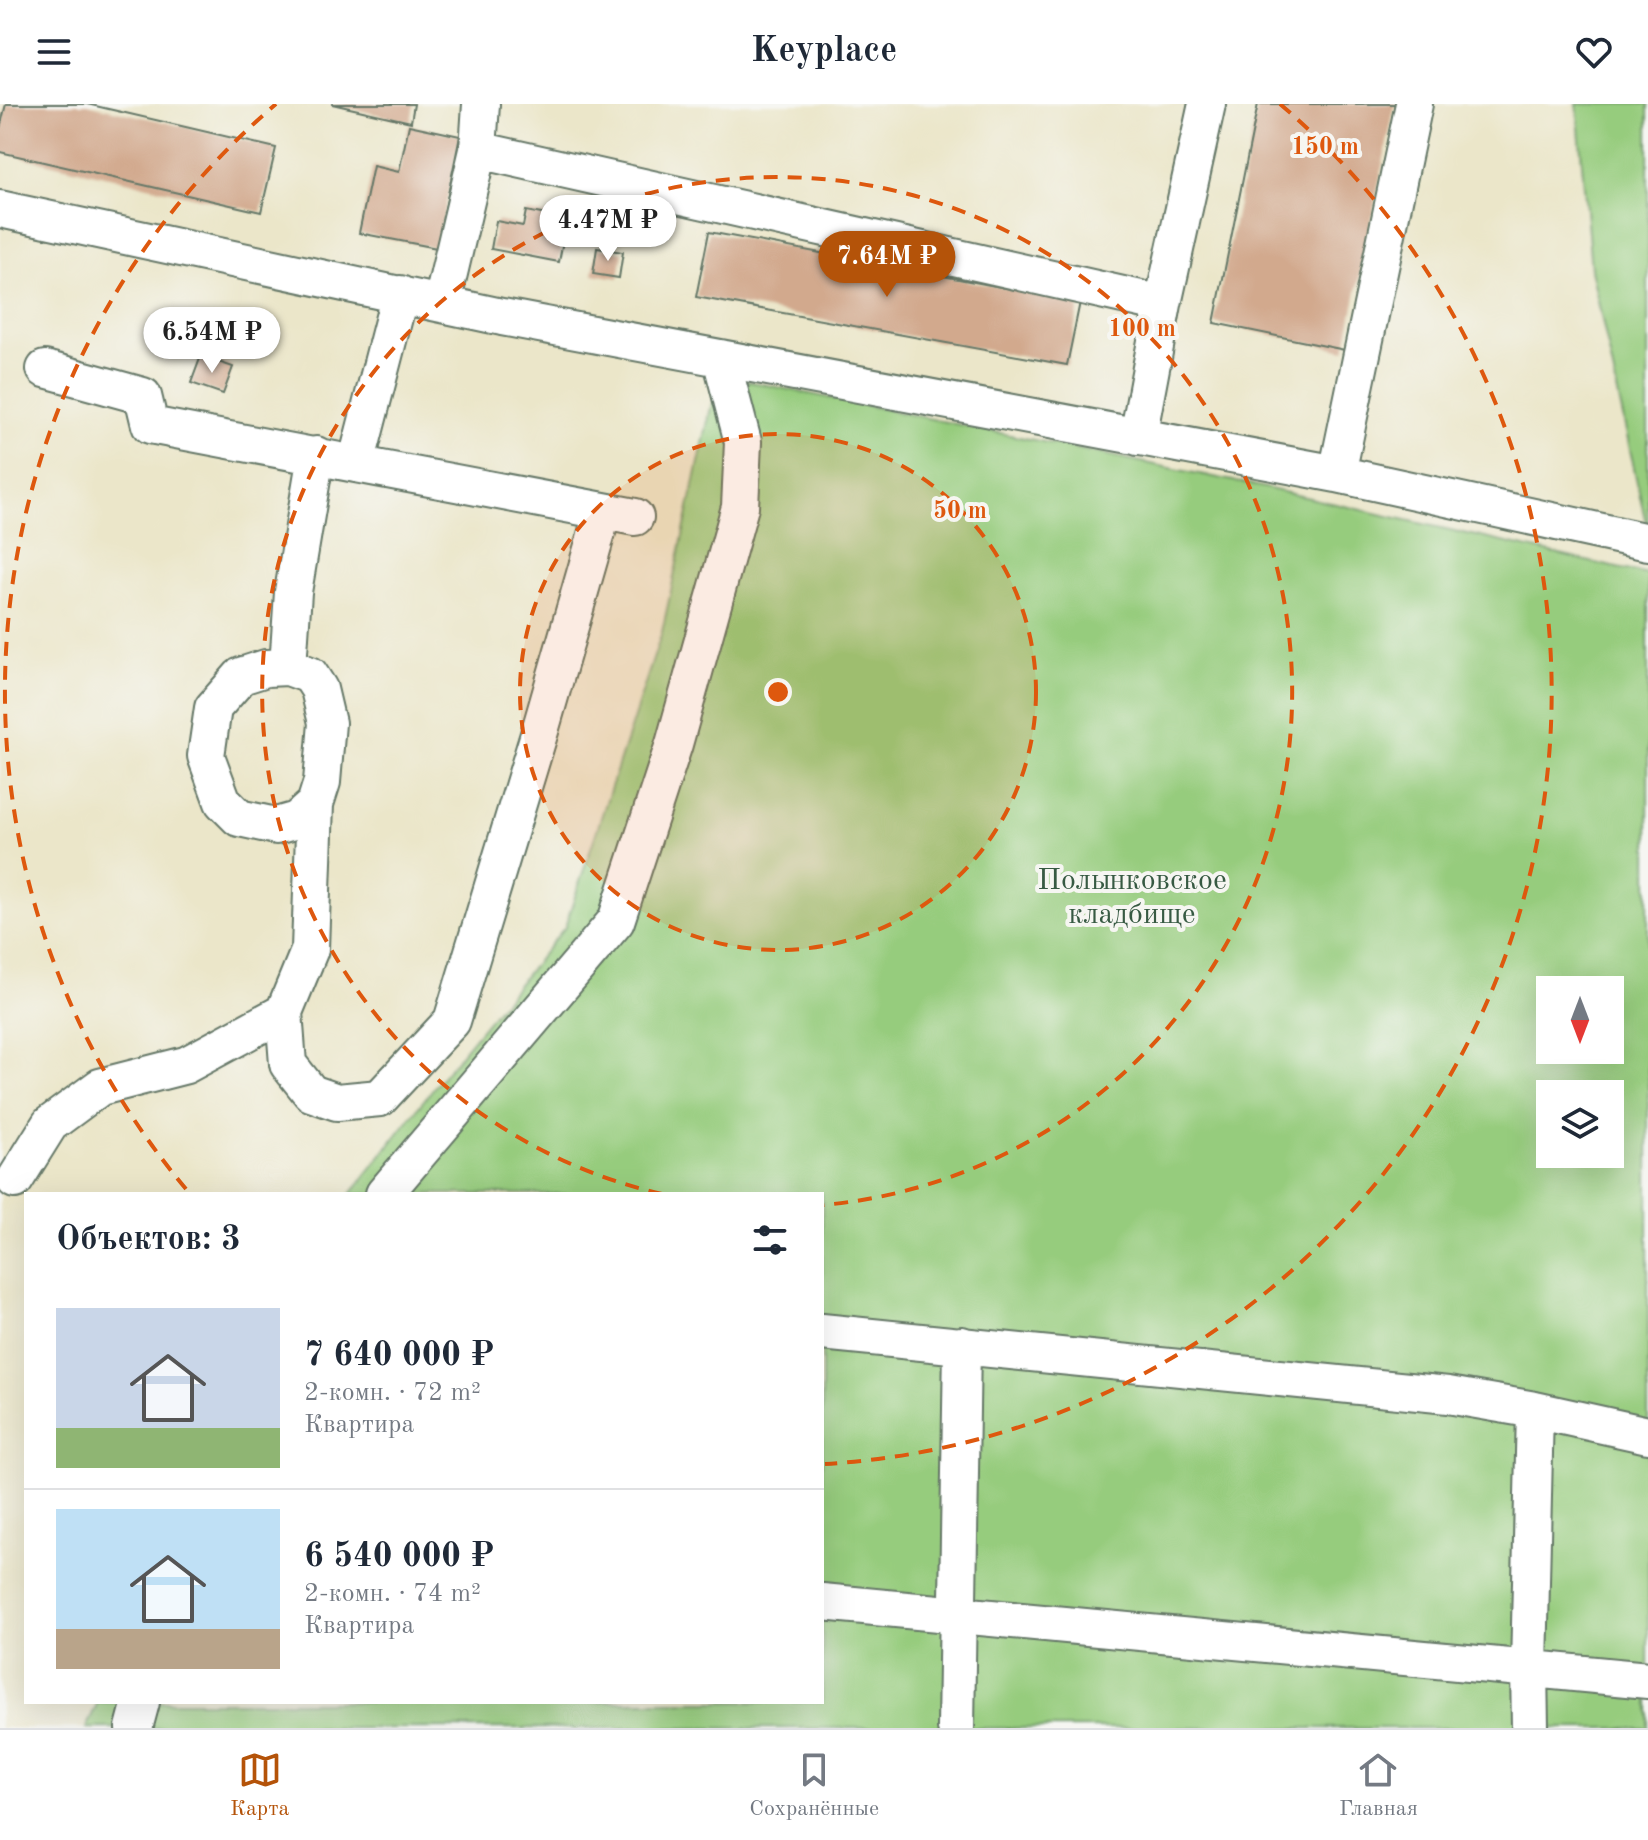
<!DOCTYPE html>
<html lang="ru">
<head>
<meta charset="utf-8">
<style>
	body { margin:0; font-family:"Old Standard TT",serif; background:#f6f6f7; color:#1f2937; height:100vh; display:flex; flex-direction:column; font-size:30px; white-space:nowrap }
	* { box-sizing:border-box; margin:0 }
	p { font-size:26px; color:#747a83 }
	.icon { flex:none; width:44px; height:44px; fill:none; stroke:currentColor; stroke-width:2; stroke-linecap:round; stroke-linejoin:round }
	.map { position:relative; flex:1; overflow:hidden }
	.sheet { position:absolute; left:24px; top:1088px; width:800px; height:512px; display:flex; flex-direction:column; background:#fff; border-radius:0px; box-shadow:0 8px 32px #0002 }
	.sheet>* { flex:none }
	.needle { width:52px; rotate:180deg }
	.tools { position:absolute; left:1536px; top:872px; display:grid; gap:16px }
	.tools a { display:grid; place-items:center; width:88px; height:88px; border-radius:0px; background:#fff; box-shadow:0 8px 32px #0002; font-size:40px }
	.price { position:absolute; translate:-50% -68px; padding:0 18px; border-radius:28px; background:#fff; color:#222; font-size:26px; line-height:52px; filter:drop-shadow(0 2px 4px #0008) }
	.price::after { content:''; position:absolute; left:50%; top:48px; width:24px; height:18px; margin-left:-12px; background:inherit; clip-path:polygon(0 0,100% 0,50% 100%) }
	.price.on { background:#b45309; color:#fff }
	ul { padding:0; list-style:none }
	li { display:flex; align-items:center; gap:24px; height:200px; padding:0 32px }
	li+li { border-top:2px solid #e0e1e3 }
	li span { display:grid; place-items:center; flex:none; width:224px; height:160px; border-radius:0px; color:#555 }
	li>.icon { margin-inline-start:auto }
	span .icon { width:96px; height:96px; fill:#fffc; stroke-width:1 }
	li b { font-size:34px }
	h2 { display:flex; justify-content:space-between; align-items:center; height:96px; padding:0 32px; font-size:34px }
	header { display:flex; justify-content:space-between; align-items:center; height:104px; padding:0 32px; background:#fff; font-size:36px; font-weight:800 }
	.tab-bar { display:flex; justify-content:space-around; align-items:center; height:112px; border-top:2px solid #e0e1e3; background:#fff; font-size:22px; color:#747a83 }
	.tab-bar a { display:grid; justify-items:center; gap:4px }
	.tab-bar .on { color:#b45309 }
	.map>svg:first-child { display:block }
</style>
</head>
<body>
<header><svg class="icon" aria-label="menu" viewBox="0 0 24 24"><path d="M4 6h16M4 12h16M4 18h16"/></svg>Keyplace<svg class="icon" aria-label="heart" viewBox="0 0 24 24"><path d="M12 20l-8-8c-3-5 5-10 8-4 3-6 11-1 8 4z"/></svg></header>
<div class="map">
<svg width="1648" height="1624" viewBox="0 0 1648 1624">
	<rect width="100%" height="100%" fill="#f6f6f2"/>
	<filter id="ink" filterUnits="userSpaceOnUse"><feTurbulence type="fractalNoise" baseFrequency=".0125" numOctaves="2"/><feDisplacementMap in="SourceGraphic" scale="16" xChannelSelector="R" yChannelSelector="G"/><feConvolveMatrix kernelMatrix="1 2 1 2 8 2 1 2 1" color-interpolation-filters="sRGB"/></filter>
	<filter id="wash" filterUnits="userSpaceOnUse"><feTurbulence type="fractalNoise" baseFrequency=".006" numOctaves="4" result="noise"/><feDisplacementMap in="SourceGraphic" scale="32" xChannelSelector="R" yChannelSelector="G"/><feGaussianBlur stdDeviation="1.8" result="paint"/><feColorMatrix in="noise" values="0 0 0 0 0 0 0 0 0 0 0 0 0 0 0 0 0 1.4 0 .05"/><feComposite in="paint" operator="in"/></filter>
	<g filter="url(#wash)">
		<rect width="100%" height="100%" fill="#ebe6c9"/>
		<!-- green -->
		<path fill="#96cc7d" stroke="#5a8458" stroke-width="2" fill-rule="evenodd" d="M1577 0H1648V429L1591 165Z
			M718 271 1248 380 1648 471V1624H86L98 1598H822V1090H351L445 969 565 823 662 528ZM1550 886H1610V946H1550ZM1550 990H1610V1050H1550Z"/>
		<g id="blocks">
			<!-- building -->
			<path fill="#d2a98d" d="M6 0H87L276 44 261 108 0 48V24Z
				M332 0H414L411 18Z
				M1258 0H1395L1345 246 1214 219Z
				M409 21 460 32 437 144 359 129 373 62 399 68Z
				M526 107 567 115 559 158 491 145 496 117 523 122Z
				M709 128 1080 198 1067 261 696 193Z
				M597 144 623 148 619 174 593 170Z
				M201 252 233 263 223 290 191 279Z"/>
		</g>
	</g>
	<g filter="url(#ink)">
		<use href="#blocks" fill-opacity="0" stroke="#667868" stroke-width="2"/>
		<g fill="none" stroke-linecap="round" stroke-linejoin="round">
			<defs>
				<path id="minor" d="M478 46 1163 200 1207 0
					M0 105 502 213 1337 370 1648 438
					M442 199 478 46 481 0
					M45 265 143 292 150 321 635 413
					M1138 333 1163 200
					M356 360 400 190
					M1337 370 1414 0
					M288 563 310 571 319 585 327 619 322 678 315 700 297 716 276 722 239 714 223 698 206 652 213 604 241 572 266 564Z
					M288 563 293 488 316 351
					M284 908 288 960 311 989 337 998 380 994 452 917 540 627 603 407
					M15 1076 50 1020 100 983 186 961 284 908 310 845 315 700
					M384 1090 616 817 674 640 740 403 743 338 721 254
					M822 1228 1448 1291 1535 1306 1648 1331
					M822 1498 1648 1576
					M134 1624 141 1598
					M956 1624 962 1241
					M1530 1624 1529 1564 1535 1306"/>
			</defs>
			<!-- minor casing -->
			<use href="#minor" stroke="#667868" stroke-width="40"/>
			<!-- minor -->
			<use href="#minor" stroke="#fff" stroke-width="36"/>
		</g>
	</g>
	<!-- distance rings -->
	<circle cx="778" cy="588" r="258" fill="#de580e" fill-opacity=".12"/>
	<g fill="none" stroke="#de580e" stroke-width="4" stroke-dasharray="14 10">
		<circle cx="778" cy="588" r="258"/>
		<path d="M662 1090A515 515 0 1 1 823 1101"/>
		<path d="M186 1085A773 773 0 0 1 276 0M1280 0A773 773 0 0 1 825 1360"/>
	</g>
	<g text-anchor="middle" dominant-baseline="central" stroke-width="8" stroke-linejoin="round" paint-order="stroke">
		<!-- park labels -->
		<g font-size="30" fill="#375a43" stroke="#f6f6f2">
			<text x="1132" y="777">Полынковское<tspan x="1132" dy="34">кладбище</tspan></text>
		</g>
	</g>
	<circle cx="778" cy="588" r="12" fill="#de580e" stroke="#f6f6f2" stroke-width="4"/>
	<g font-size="24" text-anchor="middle" font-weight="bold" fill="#de580e" stroke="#f6f6f2" stroke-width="8" stroke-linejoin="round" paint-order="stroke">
		<text x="1325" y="50">150 m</text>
		<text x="1142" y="232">100 m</text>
		<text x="960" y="414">50 m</text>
	</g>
</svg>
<div class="tools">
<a><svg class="needle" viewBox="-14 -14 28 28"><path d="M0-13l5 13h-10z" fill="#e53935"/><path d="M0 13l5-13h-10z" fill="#747a83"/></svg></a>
<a><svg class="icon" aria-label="layers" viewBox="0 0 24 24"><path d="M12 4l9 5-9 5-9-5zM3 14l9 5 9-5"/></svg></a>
</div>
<b class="price" style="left:608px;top:159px">4.47M ₽</b>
<b class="price on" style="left:887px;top:195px">7.64M ₽</b>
<b class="price" style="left:212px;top:271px">6.54M ₽</b>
<section class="sheet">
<h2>Объектов: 3<svg class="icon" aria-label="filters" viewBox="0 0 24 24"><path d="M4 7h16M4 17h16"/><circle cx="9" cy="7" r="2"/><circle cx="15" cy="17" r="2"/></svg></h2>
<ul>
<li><span style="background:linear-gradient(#c9d6e8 75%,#8fb573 0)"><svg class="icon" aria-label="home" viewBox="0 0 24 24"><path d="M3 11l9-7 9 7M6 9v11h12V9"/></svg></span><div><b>7 640 000 ₽</b><p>2-комн. · 72 m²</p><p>Квартира</p></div></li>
<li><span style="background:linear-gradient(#bfe0f5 75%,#b9a48a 0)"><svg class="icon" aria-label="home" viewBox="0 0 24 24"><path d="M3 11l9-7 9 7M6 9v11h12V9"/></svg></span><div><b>6 540 000 ₽</b><p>2-комн. · 74 m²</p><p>Квартира</p></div></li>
</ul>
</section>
</div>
<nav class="tab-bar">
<a class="on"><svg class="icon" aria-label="map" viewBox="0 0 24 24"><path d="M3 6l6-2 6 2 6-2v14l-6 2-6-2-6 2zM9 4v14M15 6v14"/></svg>Карта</a>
<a><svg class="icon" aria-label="saved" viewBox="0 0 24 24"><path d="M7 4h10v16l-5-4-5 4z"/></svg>Сохранённые</a>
<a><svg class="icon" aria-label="home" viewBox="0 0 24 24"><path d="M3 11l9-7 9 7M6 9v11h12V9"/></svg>Главная</a>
</nav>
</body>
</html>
